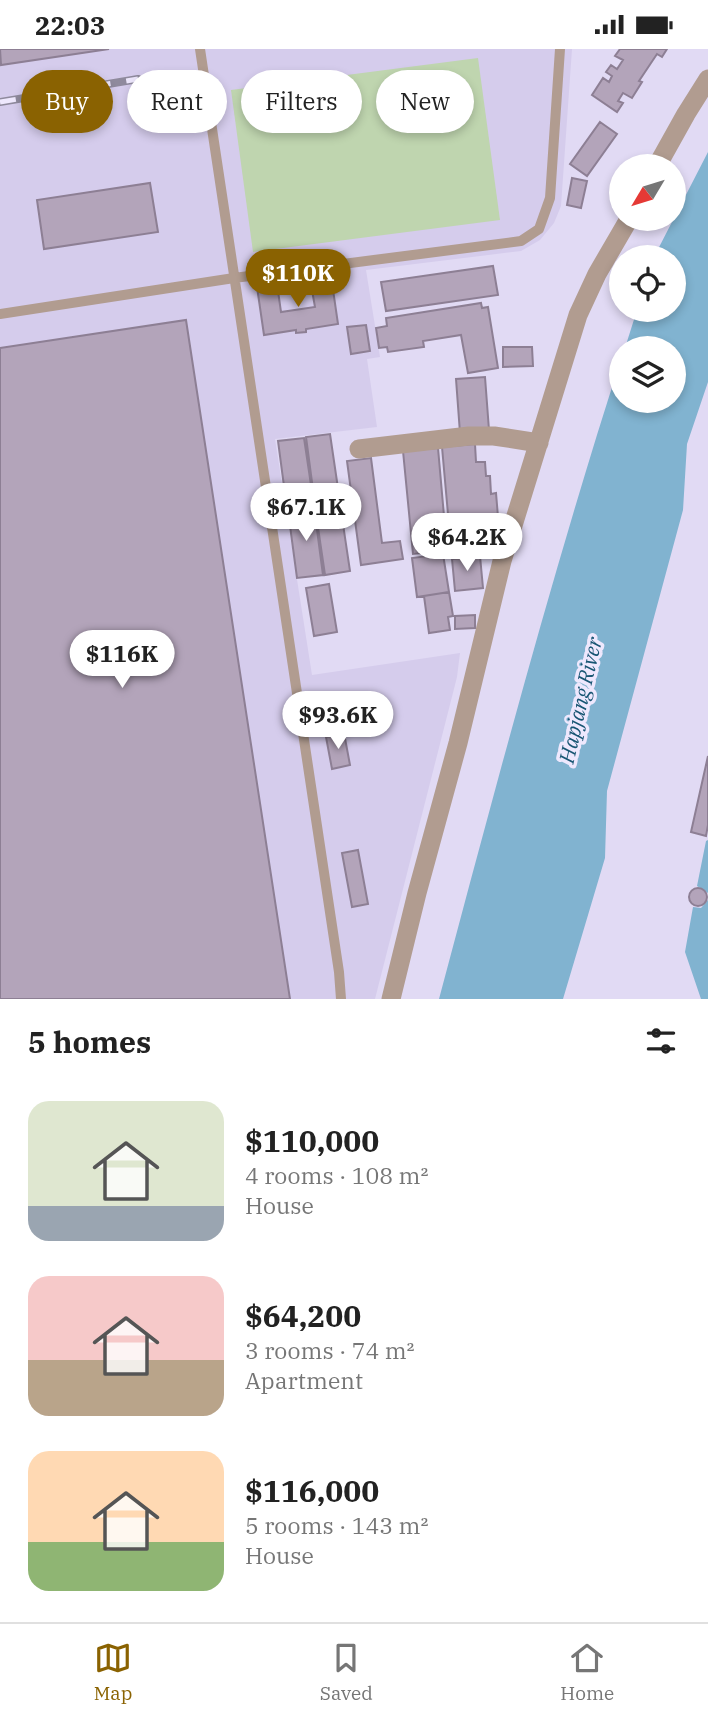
<!DOCTYPE html>
<html lang="en">
<head>
<meta charset="utf-8">
<style>
	body { margin:0; font-family:"IBM Plex Serif",serif; background:#f6f6f6; color:#222; height:100vh; display:flex; flex-direction:column; font-size:26px; white-space:nowrap }
	* { box-sizing:border-box; margin:0 }
	p { font-size:23px; color:#767676 }
	.icon { flex:none; width:38px; height:38px; fill:none; stroke:currentColor; stroke-width:2; stroke-linecap:round; stroke-linejoin:round }
	.map { position:relative; height:950px; overflow:hidden }
	.side { display:flex; flex-direction:column; background:#fff; flex:1 }
	.side>* { flex:none }
	.hud { position:absolute; left:21px; top:21px; width:667px; height:63px; display:flex; gap:14px }
	.needle { width:46px; rotate:232deg }
	.controls { position:absolute; left:609px; top:105px; display:grid; gap:14px }
	.controls a { display:grid; place-items:center; width:77px; height:77px; border-radius:50%; background:#fff; box-shadow:0 4px 10px #0003; font-size:35px }
	.price { position:absolute; translate:-50% -60px; padding:0 16px; border-radius:24px; background:#fff; color:#222; font-size:23px; line-height:46px; filter:drop-shadow(0 2px 4px #0008) }
	.price::after { content:''; position:absolute; left:50%; top:42px; width:21px; height:16px; margin-left:-10px; background:inherit; clip-path:polygon(0 0,100% 0,50% 100%) }
	.price.current { background:#8a6201; color:#fff }
	ul { padding:0; list-style:none }
	li { display:flex; align-items:center; gap:21px; height:175px; padding:0 28px }
	li span { display:grid; place-items:center; flex:none; width:196px; height:140px; border-radius:21px; color:#555 }
	li>.icon { margin-inline-start:auto }
	span .icon { width:84px; height:84px; fill:#fffc; stroke-width:1 }
	li b { font-size:30px }
	h2 { display:flex; justify-content:space-between; align-items:center; height:84px; padding:0 28px; font-size:30px }
	.chip { padding:0 24px; border-radius:32px; background:#fff; box-shadow:0 4px 10px #0003; font-size:24px; line-height:63px }
	.chip.current { background:#8a6201; color:#fff }
	.status { display:flex; justify-content:space-between; align-items:center; height:49px; padding:0 35px; background:#fff; direction:ltr }
	.status svg { height:19px; fill:currentColor }
	.tab-bar { display:flex; justify-content:space-around; align-items:center; height:98px; border-top:2px solid #e0e0e0; background:#fff; font-size:19px; color:#767676 }
	.tab-bar a { display:grid; justify-items:center; gap:4px }
	.tab-bar .current { color:#8a6201 }
	.map>svg:first-child { display:block }
</style>
</head>
<body>
<div class="status"><b>22:03</b><svg viewBox="0 0 49 12"><path d="M0 12V9h3v3zM5 12V6h3v6zM10 12V3h3v9zM15 12V0h3v12zM26 1h20v11H26zM47 4h2v5h-2z"/></svg></div>
<div class="map">
<svg width="708" height="950" viewBox="0 0 708 950">
	<rect width="100%" height="100%" fill="#e1daf4"/>
	<!-- built -->
	<path fill="#d5ccec" d="M0 0H572L561 157 554 174 540 191 521 202 366 221 380 308 367 310 377 378 275 390 312 626 460 604 457 628 375 950H0Z"/>
	<!-- green -->
	<path fill="#bfd5af" d="M478 9 500 171 253 203 231 41Z"/>
	<!-- water -->
	<path fill="#81b3d0" d="M708 103V333L687 395 683 461 607 742 605 809 563 950H439C496 736 553 521 621 310V352H674V299H625L637 261H674V208H654Z
		M708 791V844L697 837 706 792Z
		M708 851V950H701L685 903 693 858 701 859Z"/>
	<!-- building -->
	<path fill="#b3a4ba" stroke="#8d7f94" stroke-width="2" d="M0 0H109L1 16Z
		M620 0H667L662 8 657 5 639 32 642 33 632 49 623 44 618 52 623 54 617 63 592 46 603 29 609 33 612 27 606 23 611 16 617 20 623 11 615 7Z
		M600 73 617 85 587 127 570 115Z
		M572 129 587 132 581 159 567 156Z
		M150 134 158 183 44 200 37 151Z
		M493 217 498 246 386 262 381 233Z
		M331 227 338 275 306 280V283L296 284V281L264 286 257 238 277 235 281 263 315 258 310 230Z
		M481 254 482 259 488 258 498 319 468 324 461 286 423 292 424 298 388 303 387 298 379 299 376 279 387 277 386 269Z
		M186 271 290 950H0V299Z
		M366 276 370 302 351 305 347 278Z
		M503 298H532L533 317 503 318Z
		M485 328 489 381 460 384 456 330Z
		M330 385 340 453 315 456 306 388Z
		M304 389 314 456 287 460 278 392Z
		M475 395 476 413H485L486 427H490L491 445 496 444 498 468 494 469V479H491L492 486 483 487 485 507 452 510 442 398Z
		M438 399 447 501 413 505 403 402Z
		M371 409 382 494 400 492 403 510 361 516 347 412Z
		M340 455 350 522 325 526 315 458Z
		M314 458 323 526 297 529 288 462Z
		M443 505 449 543 417 548 412 509Z
		M480 507 483 539 455 542 452 510Z
		M329 535 337 583 314 587 306 539Z
		M449 543 453 567 448 568 450 581 429 584 424 547Z
		M475 566V579L455 580V567Z
		M344 684 350 716 332 720 326 688Z
		M708 707V776L706 787 691 783Z
		M358 801 368 855 352 858 342 804Z
		M689 848a9 9 0 1 1 18 0a9 9 0 1 1-18 0Z"/>
	<g fill="none" stroke-linecap="round" stroke-linejoin="round">
		<!-- service -->
		<path stroke="#b19c90" stroke-width="10" d="M200 0 339 923 341 950
			M0 265 234 229 521 192 539 180 550 149 560 0"/>
		<!-- minor -->
		<path stroke="#b19c90" stroke-width="19" d="M657 117 686 65 708 30
			M359 400 469 387H494L539 394
			M391 950 417 844 458 694 502 512 578 266 597 225 629 170"/>
		<defs>
			<path id="rail" d="M0 53 138 30"/>
		</defs>
		<!-- rail casing -->
		<use href="#rail" stroke="#8f8a9d" stroke-width="8"/>
		<!-- rail -->
		<use href="#rail" stroke="#eee8fd" stroke-width="5" stroke-dasharray="16" stroke-linecap="butt"/>
	</g>
	<g text-anchor="middle" dominant-baseline="central" stroke-width="7" stroke-linejoin="round" paint-order="stroke">
		<!-- water labels -->
		<g font-size="21" font-style="italic" fill="#185573" stroke="#eee8fd">
			<text transform="translate(580 651) rotate(-77)">Hapjang River</text>
		</g>
	</g>
</svg>
<div class="controls">
<a><svg class="needle" viewBox="-14 -14 28 28"><path d="M0-13l5 13h-10z" fill="#e53935"/><path d="M0 13l5-13h-10z" fill="#767676"/></svg></a>
<a><svg class="icon" aria-label="locate" viewBox="0 0 24 24"><circle cx="12" cy="12" r="6"/><path d="M12 2v4M12 18v4M2 12h4M18 12h4"/></svg></a>
<a><svg class="icon" aria-label="layers" viewBox="0 0 24 24"><path d="M12 4l9 5-9 5-9-5zM3 14l9 5 9-5"/></svg></a>
</div>
<b class="price current" style="left:298px;top:260px">$110K</b>
<b class="price" style="left:306px;top:494px">$67.1K</b>
<b class="price" style="left:467px;top:524px">$64.2K</b>
<b class="price" style="left:122px;top:641px">$116K</b>
<b class="price" style="left:338px;top:702px">$93.6K</b>
<div class="hud">
<a class="chip current">Buy</a>
<a class="chip">Rent</a>
<a class="chip">Filters</a>
<a class="chip">New</a>
</div>
</div>
<section class="side">
<h2>5 homes<svg class="icon" aria-label="filters" viewBox="0 0 24 24"><path d="M4 7h16M4 17h16"/><circle cx="9" cy="7" r="2"/><circle cx="15" cy="17" r="2"/></svg></h2>
<ul>
<li><span style="background:linear-gradient(#dfe7d0 75%,#9aa5b1 0)"><svg class="icon" aria-label="home" viewBox="0 0 24 24"><path d="M3 11l9-7 9 7M6 9v11h12V9"/></svg></span><div><b>$110,000</b><p>4 rooms · 108 m²</p><p>House</p></div></li>
<li><span style="background:linear-gradient(#f6c9c9 60%,#b9a48a 0)"><svg class="icon" aria-label="home" viewBox="0 0 24 24"><path d="M3 11l9-7 9 7M6 9v11h12V9"/></svg></span><div><b>$64,200</b><p>3 rooms · 74 m²</p><p>Apartment</p></div></li>
<li><span style="background:linear-gradient(#ffd9b3 65%,#8fb573 0)"><svg class="icon" aria-label="home" viewBox="0 0 24 24"><path d="M3 11l9-7 9 7M6 9v11h12V9"/></svg></span><div><b>$116,000</b><p>5 rooms · 143 m²</p><p>House</p></div></li>
</ul>
</section>
<nav class="tab-bar">
<a class="current"><svg class="icon" aria-label="map" viewBox="0 0 24 24"><path d="M3 6l6-2 6 2 6-2v14l-6 2-6-2-6 2zM9 4v14M15 6v14"/></svg>Map</a>
<a><svg class="icon" aria-label="saved" viewBox="0 0 24 24"><path d="M7 4h10v16l-5-4-5 4z"/></svg>Saved</a>
<a><svg class="icon" aria-label="home" viewBox="0 0 24 24"><path d="M3 11l9-7 9 7M6 9v11h12V9"/></svg>Home</a>
</nav>
</body>
</html>
